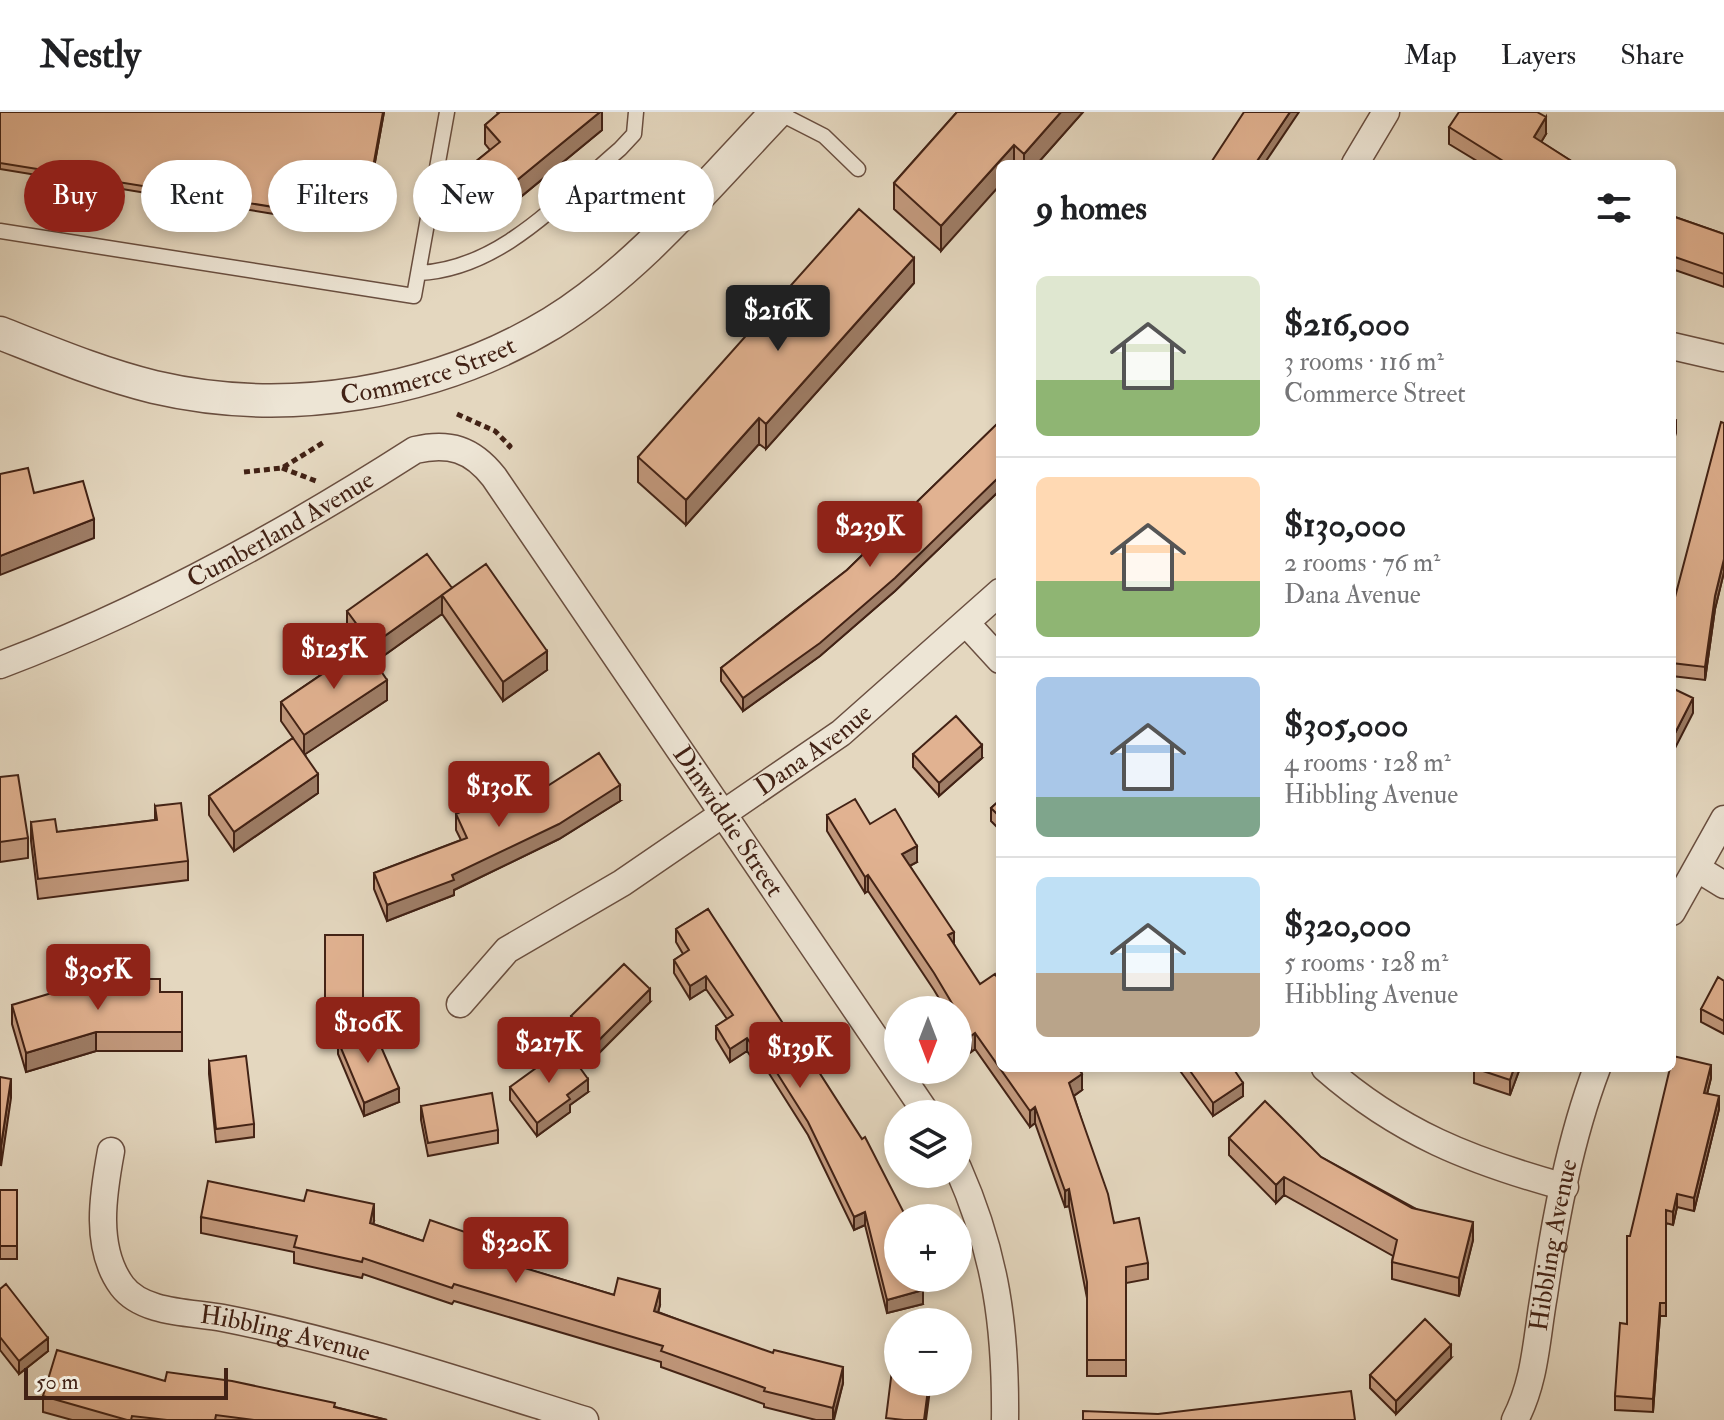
<!DOCTYPE html>
<html lang="en">
<head>
<meta charset="utf-8">
<style>
	body { margin:0; font-family:"IM FELL Double Pica",serif; background:#f6f6f6; color:#202124; height:100vh; display:flex; flex-direction:column; font-size:30px; white-space:nowrap }
	* { box-sizing:border-box; margin:0 }
	p { font-size:26px; color:#757577 }
	.icon { flex:none; width:44px; height:44px; fill:none; stroke:currentColor; stroke-width:2; stroke-linecap:round; stroke-linejoin:round }
	.map { position:relative; flex:1; overflow:hidden }
	.details { position:absolute; left:996px; top:48px; width:680px; height:912px; display:flex; flex-direction:column; background:#fff; border-radius:12px; box-shadow:0 4px 12px #0003 }
	.details>* { flex:none }
	.hud { position:absolute; left:24px; top:48px; width:760px; height:72px; display:flex; gap:16px }
	.needle { width:52px; rotate:180deg }
	.buttons { position:absolute; left:884px; top:884px; display:grid; gap:16px }
	.buttons a { display:grid; place-items:center; width:88px; height:88px; border-radius:50%; background:#fff; box-shadow:0 4px 12px #0003; font-size:40px }
	.scale { position:absolute; left:24px; bottom:20px; width:204px; box-sizing:border-box; padding-left:8px; border:4px solid #422215; border-top:0; font-size:22px; line-height:28px; white-space:nowrap; color:#422215; -webkit-text-stroke:6px #ede5d5; paint-order:stroke }
	.price { position:absolute; translate:-50% -68px; padding:0 18px; border-radius:8px; background:#8f2418; color:#fff; font-size:26px; line-height:52px; filter:drop-shadow(0 2px 4px #0008) }
	.price::after { content:''; position:absolute; left:50%; top:48px; width:24px; height:18px; margin-left:-12px; background:inherit; clip-path:polygon(0 0,100% 0,50% 100%) }
	.price.current { background:#222; color:#fff }
	ul { padding:0; list-style:none }
	li { display:flex; align-items:center; gap:24px; height:200px; padding:0 40px }
	li+li { border-top:2px solid #e0e0e0 }
	li span { display:grid; place-items:center; flex:none; width:224px; height:160px; border-radius:12px; color:#555 }
	li>.icon { margin-inline-start:auto }
	span .icon { width:96px; height:96px; fill:#fffc; stroke-width:1 }
	li b { font-size:34px }
	h2 { display:flex; justify-content:space-between; align-items:center; height:96px; padding:0 40px; font-size:34px }
	.tag { padding:0 28px; border-radius:36px; background:#fff; box-shadow:0 4px 12px #0003; font-size:28px; line-height:72px }
	.tag.current { background:#8f2418; color:#fff }
	header { display:flex; align-items:center; gap:48px; box-sizing:border-box; height:112px; padding:0 40px; background:#fff; border-bottom:2px solid #e0e0e0 }
	header strong { font-size:38px }
	nav { display:flex; gap:44px; margin-inline-start:auto; font-size:28px }
	.map>svg:first-child { display:block }
</style>
</head>
<body>
<header>
<strong>Nestly</strong>
<nav><a>Map</a><a>Layers</a><a>Share</a></nav>
</header>
<div class="map">
<svg width="1724" height="1308" viewBox="0 0 1724 1308">
	<rect width="100%" height="100%" fill="#e4d7bf"/>
	<filter id="stains"><feTurbulence type="fractalNoise" baseFrequency=".0025" numOctaves="4"/><feColorMatrix values="0 0 0 0 .2 0 0 0 0 .09 0 0 0 0 .02 0 0 0 .5 -.17"/></filter>
	<radialGradient id="worn" r=".72"><stop offset=".6" stop-color="#630" stop-opacity="0"/><stop offset="1" stop-color="#630" stop-opacity=".3"/></radialGradient>
	<g fill="none" stroke-linecap="round" stroke-linejoin="round">
		<defs>
			<path id="service" d="M777 0 824 24 858 57
				M0 119 414 184 447 0
				M419 161C501 157 560 88 620 37L634 22 636 0"/>
			<g id="minor">
				<path d="M1355 52 1386 0"/>
				<path d="M1672 234 1724 246"/>
				<path d="M967 512 1000 548"/>
				<path id="s1" d="M0 553C146 498 284 422 415 338 449 330 472 337 494 365L927 1002"/>
				<path d="M1698 757 1724 773"/>
				<path d="M1672 800 1724 707"/>
				<path id="s2" d="M460 892 507 838 622 771 841 621 1000 480"/>
				<path d="M1325 956C1399 1021 1471 1049 1565 1075"/>
				<path id="s3" d="M111 1039C103 1082 94 1136 122 1174 143 1202 192 1200 223 1206 345 1230 467 1271 585 1308"/>
				<path d="M958 1056C996 1142 1006 1215 1005 1308"/>
				<path id="s4" d="M1515 1308C1536 1267 1536 1228 1544 1183 1555 1108 1570 1027 1597 956"/>
			</g>
			<g id="tertiary">
				<path id="s5" d="M0 221C51 241 101 262 154 275 287 306 435 282 552 211 638 158 708 72 777 0"/>
			</g>
		</defs>
		<!-- service casing -->
		<use href="#service" stroke="#6a4f40" stroke-width="17"/>
		<!-- minor casing -->
		<use href="#minor" stroke="#6a4f40" stroke-width="29"/>
		<!-- tertiary casing -->
		<use href="#tertiary" stroke="#6a4f40" stroke-width="35"/>
		<!-- path -->
		<path stroke="#422215" stroke-width="5" stroke-dasharray="6 4" stroke-linecap="butt" d="M457 302 495 319 510 334 505 339
			M282 356 316 369
			M244 360 282 356 324 330"/>
		<!-- service -->
		<use href="#service" stroke="#ede5d5" stroke-width="14"/>
		<!-- minor -->
		<use href="#minor" stroke="#ede5d5" stroke-width="26"/>
		<!-- tertiary -->
		<use href="#tertiary" stroke="#ede5d5" stroke-width="32"/>
	</g>
	<!-- wall -->
	<path fill="#c2997d" stroke="#422215" stroke-width="2" d="M0 0H384L366 100 321 95 317 109 0 57Z
		M497 0H602V18L500 102 474 70V51L490 38 485 32V13L498 2Z
		M957 0H1083L1037 52H1000L941 139 894 97V71Z
		M1449 15 1546 22 1541 30 1576 52H1482L1449 32Z
		M1672 104 1724 122V175L1672 157Z
		M914 171 766 337 759 332 686 413 638 370V345Z
		M1000 309V378L895 479 820 544 743 599 721 569V556L847 458Z
		M1724 311V460L1715 497 1705 568 1672 564V505Z
		M452 476 547 558 503 589 442 502 375 550 387 588 305 642 318 681 234 739 209 703V684L293 626 281 609V590L360 536 347 518V499Z
		M913 642 982 646 939 684 913 655Z
		M0 665 28 726V746L0 750Z
		M1000 688V718L991 709V696Z
		M524 689H620L559 727 454 778V783L387 809 374 777V761L461 728 456 718V702Z
		M155 694 188 749V768L38 787 31 729V710L57 720 155 708Z
		M827 703 870 712 917 750 910 754 954 832 1000 956 1082 978 1074 984 1114 1111 1148 1151V1167L1126 1171V1264H1087V1186L1069 1094 1065 1095 1035 1011 1030 1015 975 937 971 940 958 918V898H946L934 878 868 779 865 781 827 719Z
		M708 797 923 1192 887 1201 865 1113 854 1118 808 1023 765 955 760 958 747 939 730 950 716 927V914L727 907 706 877 690 887 674 861V848L683 842 676 830V817Z
		M325 823H363V910H325Z
		M1724 869V922L1701 910V897Z
		M160 880H182V939H96L26 960 12 912V893Z
		M650 890 597 943 571 917V904Z
		M338 929 399 990 364 1004 338 942Z
		M209 949 254 1012V1025L216 1030 209 962Z
		M1178 956H1233L1243 984 1213 1004Z
		M1474 956H1520L1510 983 1474 971Z
		M1711 966 1707 982 1719 997 1694 1099 1677 1095 1673 1113 1666 1111V1204H1660L1653 1300 1615 1298V1284L1627 1212Z
		M510 975 588 980 570 993V1000L537 1024 510 988Z
		M421 994 498 1018V1031L428 1044 421 1008Z
		M1229 1026 1321 1045 1473 1128 1459 1184 1392 1167V1150L1393 1144 1284 1083 1276 1091 1229 1043Z
		M0 1078H17V1147H0Z
		M201 1105 374 1109 373 1112 423 1129 471 1138 470 1140 614 1183 660 1193 658 1200 843 1271 834 1308H816L764 1295V1292L661 1255V1250L454 1189 452 1192 363 1162 362 1166 294 1151V1140L201 1121Z
		M0 1177 48 1239 19 1262 0 1238Z
		M1451 1246 1396 1302 1370 1276V1263Z
		M165 1269 335 1295 387 1308H72L43 1300V1284Z"/>
	<!-- shaded-wall -->
	<path fill="#9e7d66" stroke="#422215" stroke-width="2" d="M383 0H384L366 100V94Z
		M600 0H602V18L500 102V82Z
		M1061 0H1083L1037 52H1024V42Z
		M1290 0H1299L1264 52H1255Z
		M1546 5V22L1534 42V25Z
		M1014 33V52H1000V73L941 139V114Z
		M914 146V171L766 337V312Z
		M759 306V332L686 413V388Z
		M1676 308V321L1672 334V321Z
		M1000 364V378L895 479 820 544 743 599V586Z
		M94 407V426L0 463V444Z
		M1724 447V460L1715 497 1705 568V555L1715 484Z
		M442 483V502L372 552V533Z
		M547 539V558L503 589V570Z
		M387 568V588L304 643V623Z
		M1693 586V601L1672 642V627Z
		M982 633V646L939 684V671Z
		M318 662V681L234 739V720Z
		M620 673V689L559 727 454 778V783L387 809V793L452 763Z
		M917 734V750L902 758V742Z
		M868 763V779L865 781V765Z
		M954 820V836L948 823Z
		M706 864V877L690 887V874Z
		M650 877V890L597 943V930Z
		M96 920V939L26 960V941Z
		M975 921V937L971 940V924Z
		M747 926V939L730 950V937Z
		M765 942V955L760 958V945Z
		M1711 953V966L1704 994V981Z
		M1514 956H1520L1510 983V968Z
		M1082 962V978L1069 987V971Z
		M11 967V986L1 1054V1034Z
		M588 967V980L570 993V1000L537 1024V1011L567 983Z
		M1243 971V984L1213 1004V991Z
		M399 976V990L364 1004V991Z
		M1719 984V997L1694 1099V1086Z
		M1035 995V1011L1030 1015V999Z
		M1284 1065V1083L1276 1091V1073Z
		M1069 1077V1094L1065 1095V1079Z
		M1677 1082V1095L1673 1113V1100Z
		M374 1092V1109L370 1127V1111Z
		M865 1100V1113L854 1118V1105Z
		M1473 1110V1128L1459 1184V1166Z
		M471 1122V1138L465 1154V1138Z
		M660 1177V1193L654 1215V1199Z
		M923 1178V1192L887 1201V1188Z
		M1660 1191V1204L1653 1300V1287Z
		M48 1226V1239L19 1262V1249Z
		M1451 1233V1246L1396 1302V1289Z
		M843 1255V1271L833 1308V1296Z
		M929 1270H931L926 1308H924Z"/>
	<!-- building -->
	<path fill="#e1b291" stroke="#422215" stroke-width="2" d="M0 0H383L366 94 321 88 317 102 0 51Z
		M500 0H600L500 82 474 51 500 30 485 13Z
		M957 0H1061L1024 42 1014 33 941 114 894 71Z
		M1244 0H1290L1255 52H1210Z
		M1459 0H1537L1546 5 1534 25 1576 52H1508L1449 15Z
		M859 97 914 146 766 312 759 306 686 388 638 345Z
		M1672 104 1724 122V162L1672 144Z
		M1672 306 1676 308 1672 321Z
		M1000 309V364L895 466 820 531 743 586 721 556 847 458Z
		M1721 310 1724 311V447L1715 484 1705 555 1672 551V505L1674 489Z
		M28 356 34 381 83 369 94 407 0 444V362Z
		M427 442 452 476 372 533 347 499Z
		M486 452 547 539 503 570 442 483Z
		M364 534 387 568 304 623 281 590Z
		M1672 576 1693 586 1672 627Z
		M956 604 982 633 939 671 913 642Z
		M293 626 318 662 234 720 209 684Z
		M599 641 620 673 559 712 452 763 454 768 387 793 374 761 467 726 456 702 516 673 524 689Z
		M18 663 28 726 0 730V665Z
		M855 687 870 712 895 697 917 734 902 742 954 820 948 823 980 872 995 862 1000 870V956H1078L1082 962 1069 971 1108 1082 1114 1111 1139 1106 1148 1151 1126 1155V1248H1087V1170L1069 1077 1065 1079 1035 995 1030 999 975 921 971 924 958 902V898H956L934 861 868 763 865 765 827 703Z
		M1000 688V705L991 696Z
		M181 691 188 749 38 767 31 710 55 707 57 720 157 708 155 694Z
		M708 797 805 945 808 943 862 1027 865 1025 904 1101 905 1106H898V1166H920L923 1178 887 1188 865 1100 854 1105 808 1010 765 942 760 945 747 926 730 937 716 914 733 903 706 864 690 874 674 848 689 838 676 817Z
		M325 823H363V897H325Z
		M624 852 650 877 597 930 571 904Z
		M1718 865 1724 869V909L1701 897Z
		M98 867H160V880H182V920H96L26 941 12 893Z
		M372 914 399 976 364 991 338 929Z
		M565 935 588 967 567 983 570 987 537 1011 510 975Z
		M246 944 254 1012 216 1017 209 949Z
		M1673 944 1711 953 1704 981 1719 984 1694 1086 1677 1082 1673 1100 1666 1098V1191H1660L1653 1287 1615 1284 1620 1211 1627 1212V1124H1630L1670 956H1672Z
		M1188 956H1233L1243 971 1213 991Z
		M1474 956H1514L1510 968Z
		M0 965 11 967 1 1034H0Z
		M492 981 498 1018 428 1031 421 994Z
		M1265 989 1321 1045 1412 1096 1473 1110 1459 1166 1392 1150 1397 1128 1284 1065 1276 1073 1229 1026Z
		M208 1069 304 1089 307 1078 374 1092 370 1111 423 1129 430 1108 471 1122 465 1138 614 1183 618 1166 660 1177 654 1199 773 1241 774 1238 843 1255 833 1296 764 1279 765 1276 661 1239 663 1234 454 1172 452 1176 363 1146 362 1150 294 1135 297 1124 201 1105Z
		M0 1078H17V1134H0Z
		M6 1172 48 1226 19 1249 0 1225V1177Z
		M1425 1207 1451 1233 1396 1289 1370 1263Z
		M895 1234 898 1235V1270H929L924 1308H904L886 1306Z
		M57 1238 165 1269 167 1260 232 1269 335 1291 334 1295 387 1308H254L216 1303 215 1308H167L132 1304 131 1308H127L43 1284Z
		M1351 1279 1355 1308H1083V1299L1158 1302Z"/>
	<g text-anchor="middle" dominant-baseline="central" stroke-width="7" stroke-linejoin="round" paint-order="stroke">
		<!-- street labels -->
		<g font-size="26" fill="#422215" stroke="#ede5d5">
			<text stroke="none"><textPath href="#s5" startOffset="442">Commerce Street</textPath></text>
			<text stroke="none"><textPath href="#s1" startOffset="312">Cumberland Avenue</textPath></text>
			<text stroke="none"><textPath href="#s2" startOffset="438">Dana Avenue</textPath></text>
			<text stroke="none"><textPath href="#s1" startOffset="974">Dinwiddie Street</textPath></text>
			<text stroke="none"><textPath href="#s4" startOffset="180">Hibbling Avenue</textPath></text>
			<text stroke="none"><textPath href="#s3" startOffset="312">Hibbling Avenue</textPath></text>
		</g>
	</g>
	<rect width="100%" height="100%" filter="url(#stains)"/>
	<rect width="100%" height="100%" fill="url(#worn)"/>
</svg>
<div class="buttons">
<a><svg class="needle" viewBox="-14 -14 28 28"><path d="M0-13l5 13h-10z" fill="#e53935"/><path d="M0 13l5-13h-10z" fill="#757577"/></svg></a>
<a><svg class="icon" aria-label="layers" viewBox="0 0 24 24"><path d="M12 4l9 5-9 5-9-5zM3 14l9 5 9-5"/></svg></a>
<a>+</a>
<a>−</a>
</div>
<div class="scale">50 m</div>
<b class="price current" style="left:778px;top:241px">$216K</b>
<b class="price" style="left:870px;top:457px">$239K</b>
<b class="price" style="left:334px;top:579px">$125K</b>
<b class="price" style="left:499px;top:717px">$130K</b>
<b class="price" style="left:98px;top:900px">$305K</b>
<b class="price" style="left:368px;top:953px">$106K</b>
<b class="price" style="left:549px;top:973px">$217K</b>
<b class="price" style="left:800px;top:978px">$139K</b>
<b class="price" style="left:516px;top:1173px">$320K</b>
<div class="hud">
<a class="tag current">Buy</a>
<a class="tag">Rent</a>
<a class="tag">Filters</a>
<a class="tag">New</a>
<a class="tag">Apartment</a>
</div>
<section class="details">
<h2>9 homes<svg class="icon" aria-label="filters" viewBox="0 0 24 24"><path d="M4 7h16M4 17h16"/><circle cx="9" cy="7" r="2"/><circle cx="15" cy="17" r="2"/></svg></h2>
<ul>
<li><span style="background:linear-gradient(#dfe7d0 65%,#8fb573 0)"><svg class="icon" aria-label="home" viewBox="0 0 24 24"><path d="M3 11l9-7 9 7M6 9v11h12V9"/></svg></span><div><b>$216,000</b><p>3 rooms · 116 m²</p><p>Commerce Street</p></div></li>
<li><span style="background:linear-gradient(#ffd9b3 65%,#8fb573 0)"><svg class="icon" aria-label="home" viewBox="0 0 24 24"><path d="M3 11l9-7 9 7M6 9v11h12V9"/></svg></span><div><b>$130,000</b><p>2 rooms · 76 m²</p><p>Dana Avenue</p></div></li>
<li><span style="background:linear-gradient(#a9c7e8 75%,#7fa58c 0)"><svg class="icon" aria-label="home" viewBox="0 0 24 24"><path d="M3 11l9-7 9 7M6 9v11h12V9"/></svg></span><div><b>$305,000</b><p>4 rooms · 128 m²</p><p>Hibbling Avenue</p></div></li>
<li><span style="background:linear-gradient(#bfe0f5 60%,#b9a48a 0)"><svg class="icon" aria-label="home" viewBox="0 0 24 24"><path d="M3 11l9-7 9 7M6 9v11h12V9"/></svg></span><div><b>$320,000</b><p>5 rooms · 128 m²</p><p>Hibbling Avenue</p></div></li>
</ul>
</section>
</div>
</body>
</html>
